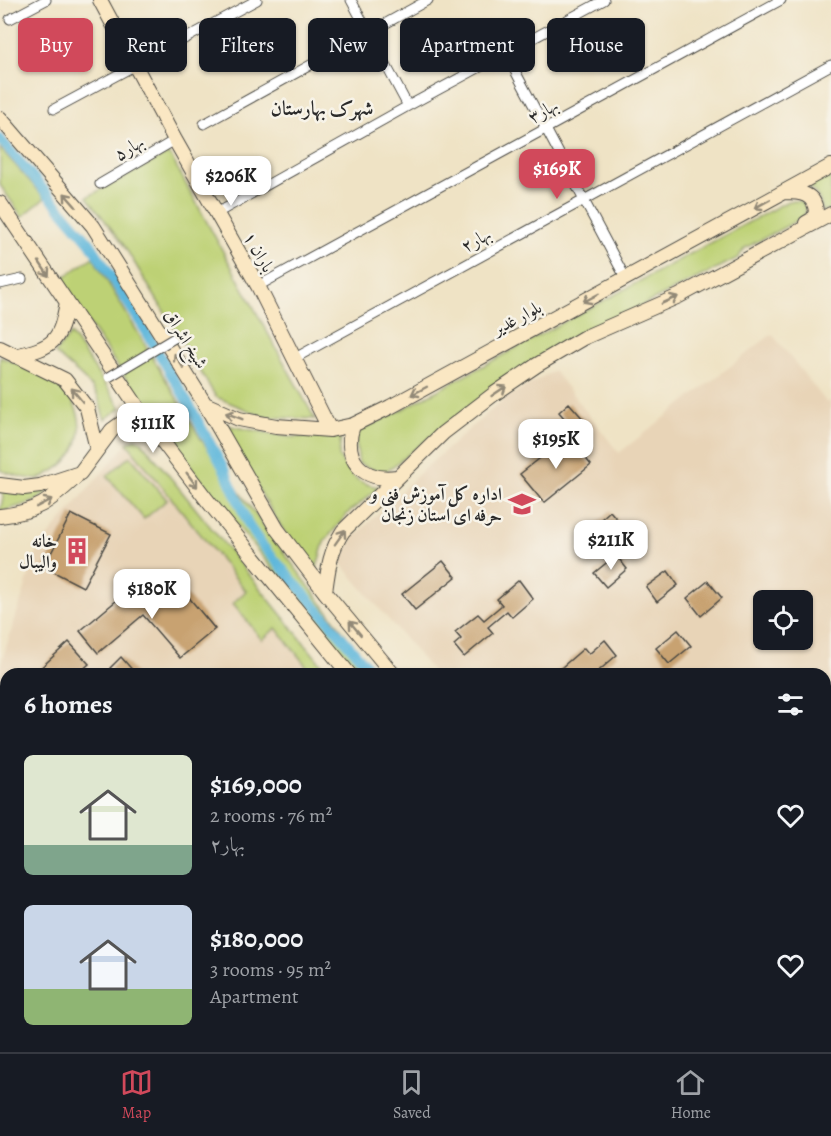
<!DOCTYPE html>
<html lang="en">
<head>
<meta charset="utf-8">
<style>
	body { margin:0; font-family:Alegreya,Amiri,serif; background:#20242c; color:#f1f3f6; height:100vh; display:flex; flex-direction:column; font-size:22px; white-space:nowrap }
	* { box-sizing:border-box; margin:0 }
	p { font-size:20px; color:#9ea1a6 }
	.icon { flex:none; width:33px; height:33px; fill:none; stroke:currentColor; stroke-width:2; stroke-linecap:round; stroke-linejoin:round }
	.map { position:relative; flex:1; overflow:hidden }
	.side { position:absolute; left:0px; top:668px; width:831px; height:386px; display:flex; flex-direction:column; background:#171b24; border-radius:18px 18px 0 0; box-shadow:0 2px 4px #0004 }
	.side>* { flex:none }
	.banner { position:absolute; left:18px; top:18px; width:795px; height:54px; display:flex; gap:12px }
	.buttons { position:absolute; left:753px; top:590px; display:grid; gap:12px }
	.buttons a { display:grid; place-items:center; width:60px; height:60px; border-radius:9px; background:#171b24; box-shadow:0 2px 4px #0004; font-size:30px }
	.price { position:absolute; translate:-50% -51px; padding:0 14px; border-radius:12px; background:#fff; color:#222; font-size:20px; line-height:39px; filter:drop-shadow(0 2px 3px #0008) }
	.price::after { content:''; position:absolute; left:50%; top:36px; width:18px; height:14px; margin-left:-9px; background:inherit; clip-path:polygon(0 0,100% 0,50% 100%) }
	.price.active { background:#d1495b; color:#fff }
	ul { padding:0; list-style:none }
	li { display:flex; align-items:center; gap:18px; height:150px; padding:0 24px }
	li span { display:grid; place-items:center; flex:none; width:168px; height:120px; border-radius:9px; color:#555 }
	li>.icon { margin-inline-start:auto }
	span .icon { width:72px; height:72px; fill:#fffc; stroke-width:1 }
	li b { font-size:26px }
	h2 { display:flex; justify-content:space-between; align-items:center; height:72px; padding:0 24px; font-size:26px }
	.tag { padding:0 21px; border-radius:9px; background:#171b24; box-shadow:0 2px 4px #0004; font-size:21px; line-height:54px }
	.tag.active { background:#d1495b; color:#fff }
	.tab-bar { display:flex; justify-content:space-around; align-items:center; height:84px; border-top:2px solid #363941; background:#171b24; font-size:16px; color:#9ea1a6 }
	.tab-bar a { display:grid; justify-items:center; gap:3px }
	.tab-bar .active { color:#d1495b }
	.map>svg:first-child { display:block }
</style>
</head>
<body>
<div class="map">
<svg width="831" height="1052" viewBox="0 0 831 1052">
	<rect width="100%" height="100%" fill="#f7f3e8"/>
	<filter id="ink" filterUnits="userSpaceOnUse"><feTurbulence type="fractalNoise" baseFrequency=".0167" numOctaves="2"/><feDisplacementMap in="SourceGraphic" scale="12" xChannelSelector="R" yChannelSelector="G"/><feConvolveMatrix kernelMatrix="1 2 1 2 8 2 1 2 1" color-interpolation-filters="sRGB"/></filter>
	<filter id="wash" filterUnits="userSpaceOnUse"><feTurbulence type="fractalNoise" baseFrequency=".008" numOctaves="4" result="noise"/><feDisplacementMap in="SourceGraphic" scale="24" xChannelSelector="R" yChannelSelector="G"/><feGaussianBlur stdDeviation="1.35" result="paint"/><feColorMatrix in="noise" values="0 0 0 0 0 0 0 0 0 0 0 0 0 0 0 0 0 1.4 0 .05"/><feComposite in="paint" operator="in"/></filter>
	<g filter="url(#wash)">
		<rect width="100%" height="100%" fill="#efe3c5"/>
		<!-- built -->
		<path fill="#e8d4b7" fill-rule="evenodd" d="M772 334 827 403 831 400V846L825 851V674L434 673 340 562 353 538 423 470 505 398 554 371 619 453ZM764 600H802V639H764Z
			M127 443 247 591 233 603 262 639 276 628 312 673 6 674V982L0 975V666L38 548Z
			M60 1047H257L247 1052H64Z
			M443 1047H489L491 1052H445Z"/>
		<!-- industrial -->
		<path fill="#cbc2b8" d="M0 975 6 982V1047H60L64 1052H0Z"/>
		<!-- green -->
		<path fill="#bdd175" stroke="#747e50" stroke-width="1.5" d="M0 148 45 198 22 217 0 185Z
			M169 153 315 419 264 417 216 397 123 244 87 197Z
			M831 172V208L822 212C822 200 816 193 807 185Z
			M788 201H801C806 206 807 210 804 217L745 248 738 258 637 308 472 405 388 470 380 472 359 464 355 435 362 429 392 415Z
			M93 257 201 439 261 522 371 669 367 673H360C283 582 205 490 136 393 110 356 85 318 60 280Z
			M71 334 121 408 105 419C101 412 101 403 97 395 86 377 69 367 55 353Z
			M0 357C18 365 39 366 56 378 60 382 64 388 67 393 88 420 83 454 53 471 49 473 44 477 40 478 32 481 9 474 0 470Z
			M219 424 290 437 341 436 339 457C352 476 356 484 380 487L348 513 324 542 315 574 280 525Z
			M135 439 141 441 326 670 320 673H312L276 628 262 640 233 603 246 591 127 443Z
			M130 456 167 500 144 519 107 476Z
			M54 486 36 501 0 512 3 497 2 488Z
			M654 1047H716L715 1052H659Z"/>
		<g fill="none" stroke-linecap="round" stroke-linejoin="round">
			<!-- canal -->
			<path stroke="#5eb7db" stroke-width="10" d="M0 139 90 243 147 333 192 410 225 471 249 526 262 545 372 672"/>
		</g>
		<g id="blocks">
			<!-- building -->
			<path fill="#c8a271" d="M569 403 585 421 575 431 559 412Z
				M568 436 591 465 544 503 520 474Z
				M610 511 620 523 601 540 590 529Z
				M71 514 111 534 83 587 44 567Z
				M616 555 627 569 606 587 594 573Z
				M443 561 456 577 415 610 402 594Z
				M668 571 678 585 657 602 646 587Z
				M519 580 533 599 512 617 507 611 488 627 493 633 464 657 454 645 461 639 455 632 478 614 484 620 502 605 497 599Z
				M153 581 169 598 181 588 215 629 180 658 143 615 98 653 80 631 123 595 129 603Z
				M708 581 722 598 701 616 687 598Z
				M678 630 691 646 669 664 656 648Z
				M605 640 617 655 595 674H554L584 648 589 654Z
				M69 642 89 664 78 674H34Z
				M121 657 136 674H115L110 668Z"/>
		</g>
	</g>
	<g filter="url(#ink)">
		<use href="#blocks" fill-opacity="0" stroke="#484742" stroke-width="1.5"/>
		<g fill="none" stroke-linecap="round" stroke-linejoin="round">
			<defs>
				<path id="street" d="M351 0 408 106
					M10 19 46 0
					M506 54 626 279
					M54 109 257 0
					M204 124 428 0
					M100 184 175 140
					M217 213 408 106 604 0
					M0 284 22 279
					M258 286 781 0
					M295 358 831 65"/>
				<path id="secondary" d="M100 0 175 140 258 286 330 430
					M0 118 93 226 205 404 277 529 325 592 393 674
					M785 192C800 192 815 193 816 212L813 219 806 223
					M0 203 147 421 207 500 349 674
					M0 348 65 380 87 408 97 449
					M15 356C54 347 60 342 67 302
					M205 404 239 419 276 426 330 430 353 425 390 407 831 166
					M353 425C342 459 362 482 397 477
					M0 485 24 488 40 486 80 473 112 430 126 420 147 421
					M0 516C37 512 49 502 76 477
					M325 592C328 569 330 551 343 531L443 433 494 394 537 365 583 338 679 296 831 214
					M825 877 831 872
					M644 1047 647 1052
					M727 1047 728 1052
					M802 1047V1052
					M281 1052 292 1047
					M317 1052 328 1047
					M619 1052 621 1047"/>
			</defs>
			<!-- street casing -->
			<use href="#street" stroke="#484742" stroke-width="11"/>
			<!-- secondary casing -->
			<use href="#secondary" stroke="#484742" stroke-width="16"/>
			<!-- street -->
			<use href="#street" stroke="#fff" stroke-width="9"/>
			<!-- secondary -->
			<use href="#secondary" stroke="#fae7c3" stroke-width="14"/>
			<defs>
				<path id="street-bridge" d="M109 377 176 337"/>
			</defs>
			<!-- street-bridge casing -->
			<use href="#street-bridge" stroke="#484742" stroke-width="11" stroke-linecap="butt"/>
			<!-- street-bridge -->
			<use href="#street-bridge" stroke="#fff" stroke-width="9"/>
		</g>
		<!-- one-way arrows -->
		<defs><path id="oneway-shaft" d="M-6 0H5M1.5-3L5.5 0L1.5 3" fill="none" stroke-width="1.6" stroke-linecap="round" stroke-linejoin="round" transform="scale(1.5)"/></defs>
		<g stroke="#928977">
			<use href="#oneway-shaft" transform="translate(70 200) rotate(-131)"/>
			<use href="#oneway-shaft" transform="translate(762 204) rotate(151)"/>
			<use href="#oneway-shaft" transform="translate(44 269) rotate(56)"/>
			<use href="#oneway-shaft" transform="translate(591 298) rotate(152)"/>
			<use href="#oneway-shaft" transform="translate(670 300) rotate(-24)"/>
			<use href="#oneway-shaft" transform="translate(179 361) rotate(-122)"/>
			<use href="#oneway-shaft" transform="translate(419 391) rotate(152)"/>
			<use href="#oneway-shaft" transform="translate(499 391) rotate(-34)"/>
			<use href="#oneway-shaft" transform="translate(77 395) rotate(-129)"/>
			<use href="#oneway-shaft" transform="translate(234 416) rotate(-159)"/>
			<use href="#oneway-shaft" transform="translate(192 480) rotate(53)"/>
			<use href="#oneway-shaft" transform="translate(44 503) rotate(-28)"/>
			<use href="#oneway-shaft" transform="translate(340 537) rotate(-55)"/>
			<use href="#oneway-shaft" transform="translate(355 628) rotate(-130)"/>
		</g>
	</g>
	<!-- icons -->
	<defs>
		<symbol id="university-bare" viewBox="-9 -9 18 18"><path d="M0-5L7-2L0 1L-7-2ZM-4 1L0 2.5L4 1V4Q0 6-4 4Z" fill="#d1495b" stroke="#f7f3e8" stroke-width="2.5" paint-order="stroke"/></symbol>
		<symbol id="building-bare" viewBox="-9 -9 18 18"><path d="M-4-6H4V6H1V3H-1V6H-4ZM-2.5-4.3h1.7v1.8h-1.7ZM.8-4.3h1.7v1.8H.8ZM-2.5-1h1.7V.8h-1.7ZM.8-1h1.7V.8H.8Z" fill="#d1495b" stroke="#f7f3e8" stroke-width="2.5" paint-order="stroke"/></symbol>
	</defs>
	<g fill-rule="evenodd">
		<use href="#university-bare" x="503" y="485" width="38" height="38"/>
		<use href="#building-bare" x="58" y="532" width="38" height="38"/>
	</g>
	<g text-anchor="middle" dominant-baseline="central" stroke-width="5" stroke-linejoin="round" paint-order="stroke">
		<!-- street labels -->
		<g font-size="18" fill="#2b2b2b" stroke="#f7f3e8">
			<text transform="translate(543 111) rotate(-29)">بهار۳</text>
			<text transform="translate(129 148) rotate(-31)">بهار۵</text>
			<text transform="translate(476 240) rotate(-29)">بهار۲</text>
			<text transform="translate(259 252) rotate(60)">باران ۱</text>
			<text transform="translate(517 318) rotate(-28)">بلوار غدیر</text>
			<text transform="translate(186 339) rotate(58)">شیخ اشراق</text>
		</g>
		<!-- poi labels -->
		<g font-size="18" font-weight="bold" fill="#2b2b2b" stroke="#f7f3e8" text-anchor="end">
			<text x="502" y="494">اداره کل آموزش فنی و<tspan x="502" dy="21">حرفه ای استان زنجان</tspan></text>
			<text x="57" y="541">خانه<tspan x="57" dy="21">والیبال</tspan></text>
		</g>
		<!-- neighbourhood labels -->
		<g font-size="20" font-weight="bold" fill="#2b2b2b" stroke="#f7f3e8">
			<text x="322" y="108">شهرک بهارستان</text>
		</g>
	</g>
</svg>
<div class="buttons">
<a><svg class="icon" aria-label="locate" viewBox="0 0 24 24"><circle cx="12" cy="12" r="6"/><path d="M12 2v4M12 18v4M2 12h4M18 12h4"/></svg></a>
</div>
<b class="price active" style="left:557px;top:200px">$169K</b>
<b class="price" style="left:231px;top:207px">$206K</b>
<b class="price" style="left:153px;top:454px">$111K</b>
<b class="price" style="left:556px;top:470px">$195K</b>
<b class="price" style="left:611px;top:571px">$211K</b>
<b class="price" style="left:152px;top:620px">$180K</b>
<div class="banner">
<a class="tag active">Buy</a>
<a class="tag">Rent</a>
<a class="tag">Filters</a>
<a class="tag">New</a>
<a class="tag">Apartment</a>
<a class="tag">House</a>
</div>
<section class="side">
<h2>6 homes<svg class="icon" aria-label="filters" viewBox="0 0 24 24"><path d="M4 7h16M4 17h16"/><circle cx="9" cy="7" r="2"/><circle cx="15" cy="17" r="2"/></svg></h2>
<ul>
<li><span style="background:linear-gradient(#dfe7d0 75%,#7fa58c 0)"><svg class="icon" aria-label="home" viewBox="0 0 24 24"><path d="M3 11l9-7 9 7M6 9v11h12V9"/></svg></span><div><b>$169,000</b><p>2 rooms · 76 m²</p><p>بهار۲</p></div><svg class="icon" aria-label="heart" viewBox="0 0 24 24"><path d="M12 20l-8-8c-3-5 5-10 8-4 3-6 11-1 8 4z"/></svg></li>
<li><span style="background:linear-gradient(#c9d6e8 70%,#8fb573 0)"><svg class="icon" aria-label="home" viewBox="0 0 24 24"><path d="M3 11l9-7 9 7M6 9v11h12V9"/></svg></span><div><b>$180,000</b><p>3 rooms · 95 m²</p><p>Apartment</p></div><svg class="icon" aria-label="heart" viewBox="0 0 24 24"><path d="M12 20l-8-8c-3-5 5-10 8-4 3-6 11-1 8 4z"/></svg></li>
</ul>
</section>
</div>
<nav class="tab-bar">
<a class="active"><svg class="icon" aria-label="map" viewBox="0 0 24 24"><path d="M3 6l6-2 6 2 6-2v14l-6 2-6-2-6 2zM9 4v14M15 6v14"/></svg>Map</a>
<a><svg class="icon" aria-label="saved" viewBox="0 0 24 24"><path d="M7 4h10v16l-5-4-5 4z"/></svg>Saved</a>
<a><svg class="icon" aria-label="home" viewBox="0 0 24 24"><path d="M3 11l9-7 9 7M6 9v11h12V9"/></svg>Home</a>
</nav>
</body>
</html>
